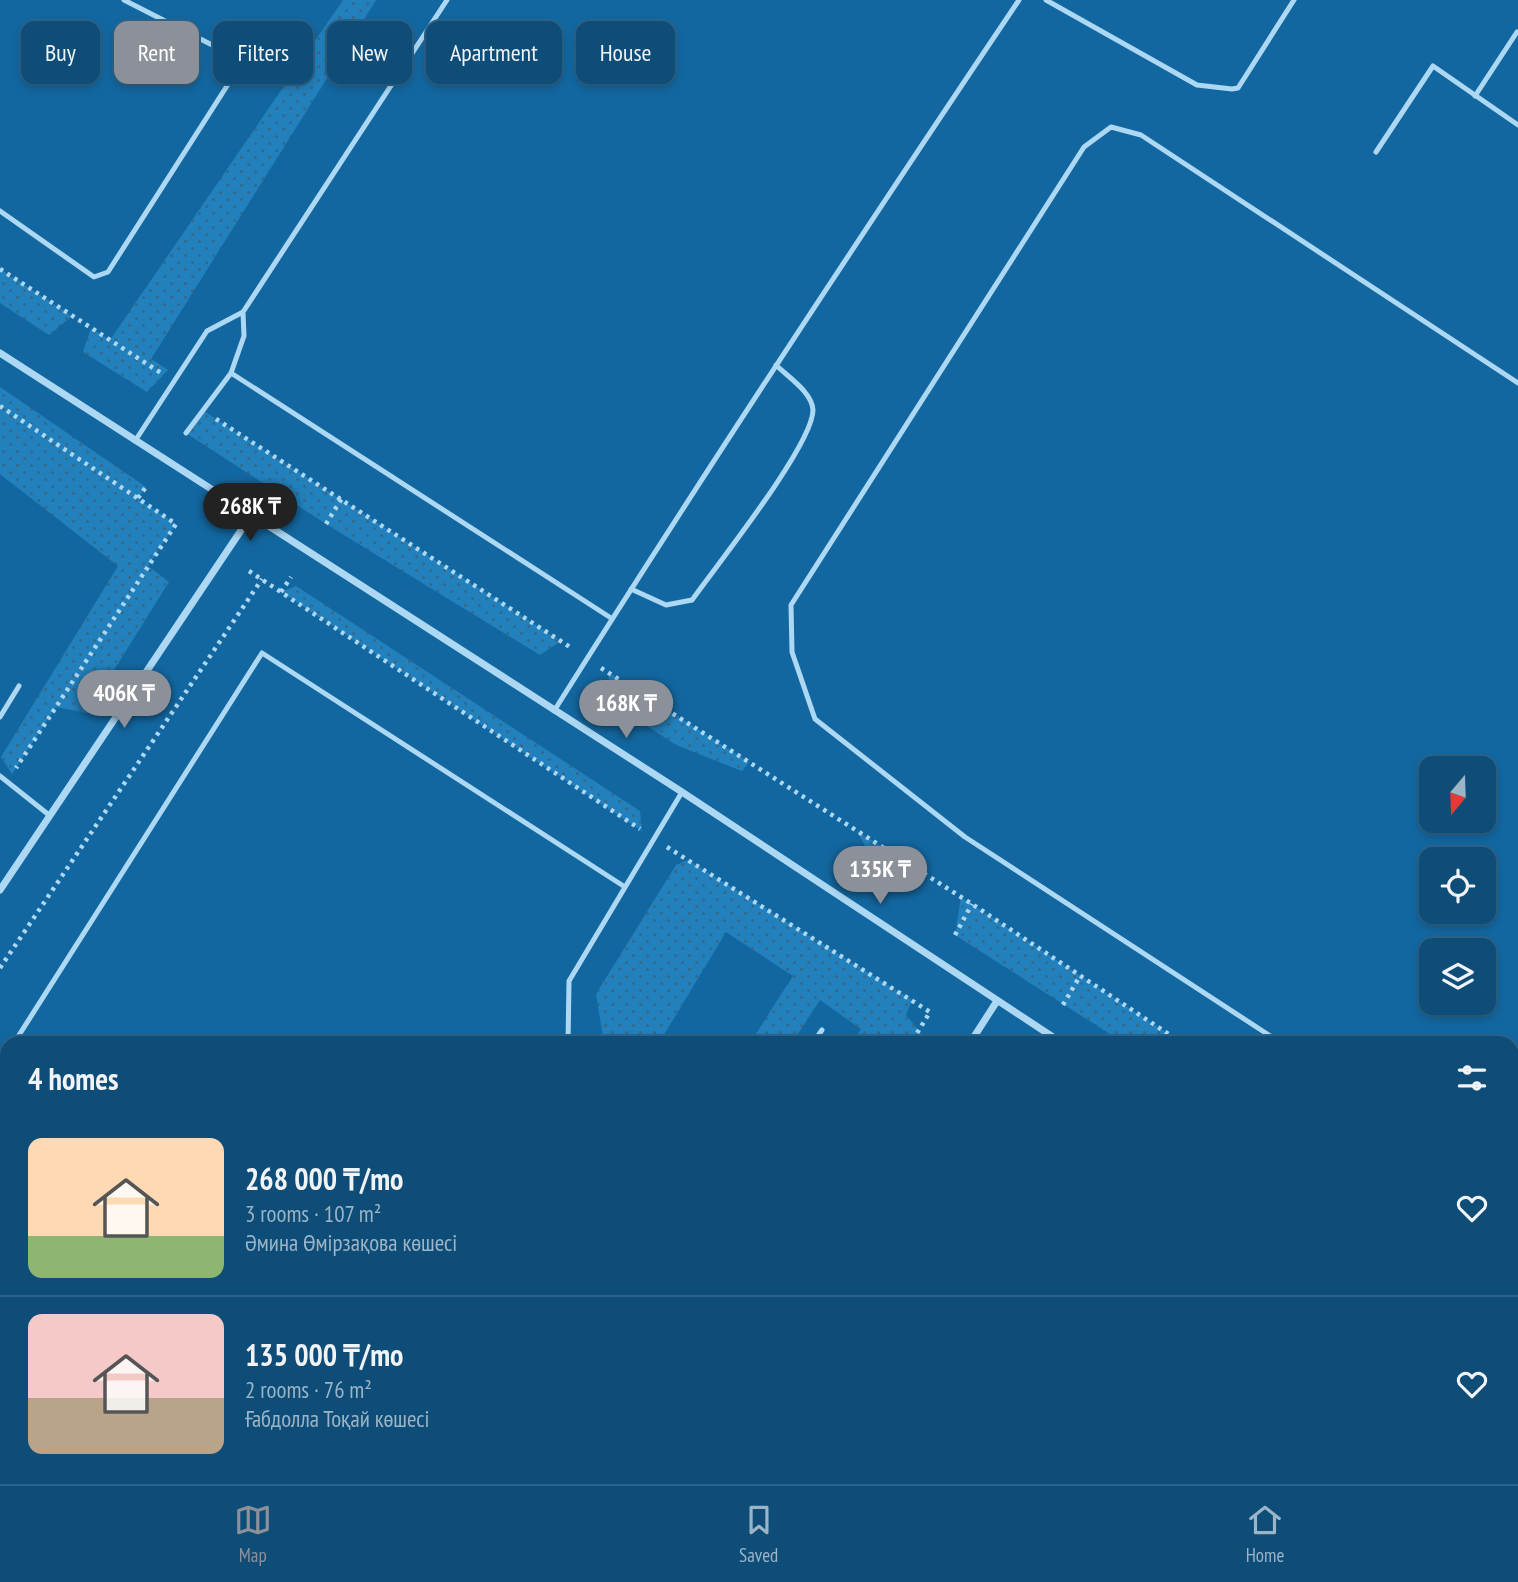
<!DOCTYPE html>
<html lang="en">
<head>
<meta charset="utf-8">
<style>
	body { margin:0; font-family:"PT Sans Narrow",sans-serif; background:#1c5780; color:#f1f3f6; height:100vh; display:flex; flex-direction:column; font-size:26px; white-space:nowrap }
	* { box-sizing:border-box; margin:0 }
	p { font-size:23px; color:#9bb4c6 }
	.icon { flex:none; width:38px; height:38px; fill:none; stroke:currentColor; stroke-width:2; stroke-linecap:round; stroke-linejoin:round }
	.map { position:relative; flex:1; overflow:hidden }
	.drawer { position:absolute; left:0px; top:1036px; width:1519px; height:448px; display:flex; flex-direction:column; background:#0e4d78; border-radius:21px 21px 0 0; box-shadow:0 4px 10px #0003,0 0 0 2px #2e648a }
	.drawer>* { flex:none }
	.banner { position:absolute; left:21px; top:21px; width:700px; height:63px; display:flex; gap:14px }
	.needle { width:46px; rotate:199deg }
	.controls { position:absolute; left:1419px; top:756px; display:grid; gap:14px }
	.controls a { display:grid; place-items:center; width:77px; height:77px; border-radius:14px; background:#0e4d78; box-shadow:0 4px 10px #0003,0 0 0 2px #2e648a; font-size:35px }
	.price { position:absolute; translate:-50% -60px; padding:0 16px; border-radius:24px; background:#8c9099; color:#fff; font-size:23px; line-height:46px; filter:drop-shadow(0 2px 4px #0008) }
	.price::after { content:''; position:absolute; left:50%; top:42px; width:21px; height:16px; margin-left:-10px; background:inherit; clip-path:polygon(0 0,100% 0,50% 100%) }
	.price.active { background:#222; color:#fff }
	ul { padding:0; list-style:none }
	li { display:flex; align-items:center; gap:21px; height:175px; padding:0 28px }
	li+li { border-top:2px solid #2e648a }
	li span { display:grid; place-items:center; flex:none; width:196px; height:140px; border-radius:14px; color:#555 }
	li>.icon { margin-inline-start:auto }
	span .icon { width:84px; height:84px; fill:#fffc; stroke-width:1 }
	li b { font-size:30px }
	h2 { display:flex; justify-content:space-between; align-items:center; height:84px; padding:0 28px; font-size:30px }
	.tag { padding:0 24px; border-radius:14px; background:#0e4d78; box-shadow:0 4px 10px #0003,0 0 0 2px #2e648a; font-size:24px; line-height:63px }
	.tag.active { background:#8c9099; color:#fff }
	.tab-bar { display:flex; justify-content:space-around; align-items:center; height:98px; border-top:2px solid #2e648a; background:#0e4d78; font-size:19px; color:#9bb4c6 }
	.tab-bar a { display:grid; justify-items:center; gap:4px }
	.tab-bar .active { color:#8c9099 }
	.map>svg:first-child { display:block }
</style>
</head>
<body>
<div class="map">
<svg width="1518" height="1484" viewBox="0 0 1518 1484">
	<defs>
		<pattern id="grass-dots" width="8" height="8" patternUnits="userSpaceOnUse" patternTransform="scale(1.75)"><rect width="8" height="8" fill="#2281bd"/><path d="M2 2h.1M6 6h.1" fill="none" stroke="#35698a" stroke-width="1.8" stroke-linecap="round"/></pattern>
	</defs>
	<rect width="100%" height="100%" fill="#1367a0"/>
	<!-- grass -->
	<path fill="url(#grass-dots)" d="M343 0H376L151 359 168 370 147 392 83 352 91 328 110 340Z
		M0 269 72 316 49 335 0 303Z
		M0 387 146 487 138 499 176 524 148 566 169 582 87 713 56 707 12 774 1 757 118 566 0 474Z
		M202 410 561 641 540 655 326 524 186 433Z
		M296 586 640 811 642 831 281 592Z
		M608 672 749 762 742 771 676 745 611 702Z
		M857 831 926 874 911 888C879 882 872 858 857 831Z
		M688 860 912 1000 906 1015 924 1037 920 1043H852L861 1029 820 1000 792 1043H750L793 976 726 932 659 1043H604L596 994 676 865Z
		M961 897 1182 1043H1124L955 935Z
		M565 1477H640L635 1484H560Z"/>
	<g fill="none" stroke-linecap="round" stroke-linejoin="round">
		<!-- path -->
		<path stroke="#acd8f4" stroke-width="4.5" stroke-dasharray="3.5 5" stroke-linecap="butt" d="M0 269 161 373
			M0 406 176 524 16 768
			M216 419 573 649
			M138 498 146 487
			M326 524 342 498
			M249 571 640 829
			M281 592 291 577
			M601 668 972 904 1182 1043
			M667 847 930 1012 911 1043
			M955 935 972 904
			M0 968 262 579
			M1063 1005 1080 976
			M1512 1261 1518 1265
			M1512 1403 1518 1407
			M634 1484 639 1477"/>
		<!-- service -->
		<path stroke="#acd8f4" stroke-width="5" d="M447 0 243 312 244 336 231 373 611 618
			M1046 0 1197 85 1232 89 1238 88 1294 0
			M1475 96 1517 32
			M1376 152 1433 66 1518 125
			M0 211 94 277 108 272 234 75 218 48 124 0
			M186 433 231 373
			M135 441 207 331 243 312
			M631 589 666 605 692 600C716 566 813 445 813 410 812 392 788 377 776 365
			M554 711C705 471 861 235 1019 0
			M0 717 19 686
			M0 776 49 815
			M14 1043 262 653 625 887
			M568 1043 569 981 682 792
			M813 1043 822 1030
			M1281 1043 965 837 815 719 792 652 791 605 1084 147 1111 127 1141 135 1518 383
			M0 1065 7 1054
			M1512 1193 1518 1197
			M0 1419 7 1424
			M137 1477 148 1484
			M693 1477 704 1484
			M540 1484 545 1477"/>
		<!-- minor -->
		<path stroke="#acd8f4" stroke-width="7" d="M0 353 682 792 1062 1043
			M0 890 250 517
			M970 1043 997 1001
			M1512 1339 1518 1343
			M682 1484 687 1477"/>
	</g>
</svg>
<div class="controls">
<a><svg class="needle" viewBox="-14 -14 28 28"><path d="M0-13l5 13h-10z" fill="#e53935"/><path d="M0 13l5-13h-10z" fill="#9bb4c6"/></svg></a>
<a><svg class="icon" aria-label="locate" viewBox="0 0 24 24"><circle cx="12" cy="12" r="6"/><path d="M12 2v4M12 18v4M2 12h4M18 12h4"/></svg></a>
<a><svg class="icon" aria-label="layers" viewBox="0 0 24 24"><path d="M12 4l9 5-9 5-9-5zM3 14l9 5 9-5"/></svg></a>
</div>
<b class="price active" style="left:250px;top:543px">268K ₸</b>
<b class="price" style="left:124px;top:730px">406K ₸</b>
<b class="price" style="left:626px;top:740px">168K ₸</b>
<b class="price" style="left:880px;top:906px">135K ₸</b>
<div class="banner">
<a class="tag">Buy</a>
<a class="tag active">Rent</a>
<a class="tag">Filters</a>
<a class="tag">New</a>
<a class="tag">Apartment</a>
<a class="tag">House</a>
</div>
<section class="drawer">
<h2>4 homes<svg class="icon" aria-label="filters" viewBox="0 0 24 24"><path d="M4 7h16M4 17h16"/><circle cx="9" cy="7" r="2"/><circle cx="15" cy="17" r="2"/></svg></h2>
<ul>
<li><span style="background:linear-gradient(#ffd9b3 70%,#8fb573 0)"><svg class="icon" aria-label="home" viewBox="0 0 24 24"><path d="M3 11l9-7 9 7M6 9v11h12V9"/></svg></span><div><b>268 000 ₸/mo</b><p>3 rooms · 107 m²</p><p>Әмина Өмірзақова көшесі</p></div><svg class="icon" aria-label="heart" viewBox="0 0 24 24"><path d="M12 20l-8-8c-3-5 5-10 8-4 3-6 11-1 8 4z"/></svg></li>
<li><span style="background:linear-gradient(#f6c9c9 60%,#b9a48a 0)"><svg class="icon" aria-label="home" viewBox="0 0 24 24"><path d="M3 11l9-7 9 7M6 9v11h12V9"/></svg></span><div><b>135 000 ₸/mo</b><p>2 rooms · 76 m²</p><p>Ғабдолла Тоқай көшесі</p></div><svg class="icon" aria-label="heart" viewBox="0 0 24 24"><path d="M12 20l-8-8c-3-5 5-10 8-4 3-6 11-1 8 4z"/></svg></li>
</ul>
</section>
</div>
<nav class="tab-bar">
<a class="active"><svg class="icon" aria-label="map" viewBox="0 0 24 24"><path d="M3 6l6-2 6 2 6-2v14l-6 2-6-2-6 2zM9 4v14M15 6v14"/></svg>Map</a>
<a><svg class="icon" aria-label="saved" viewBox="0 0 24 24"><path d="M7 4h10v16l-5-4-5 4z"/></svg>Saved</a>
<a><svg class="icon" aria-label="home" viewBox="0 0 24 24"><path d="M3 11l9-7 9 7M6 9v11h12V9"/></svg>Home</a>
</nav>
</body>
</html>
